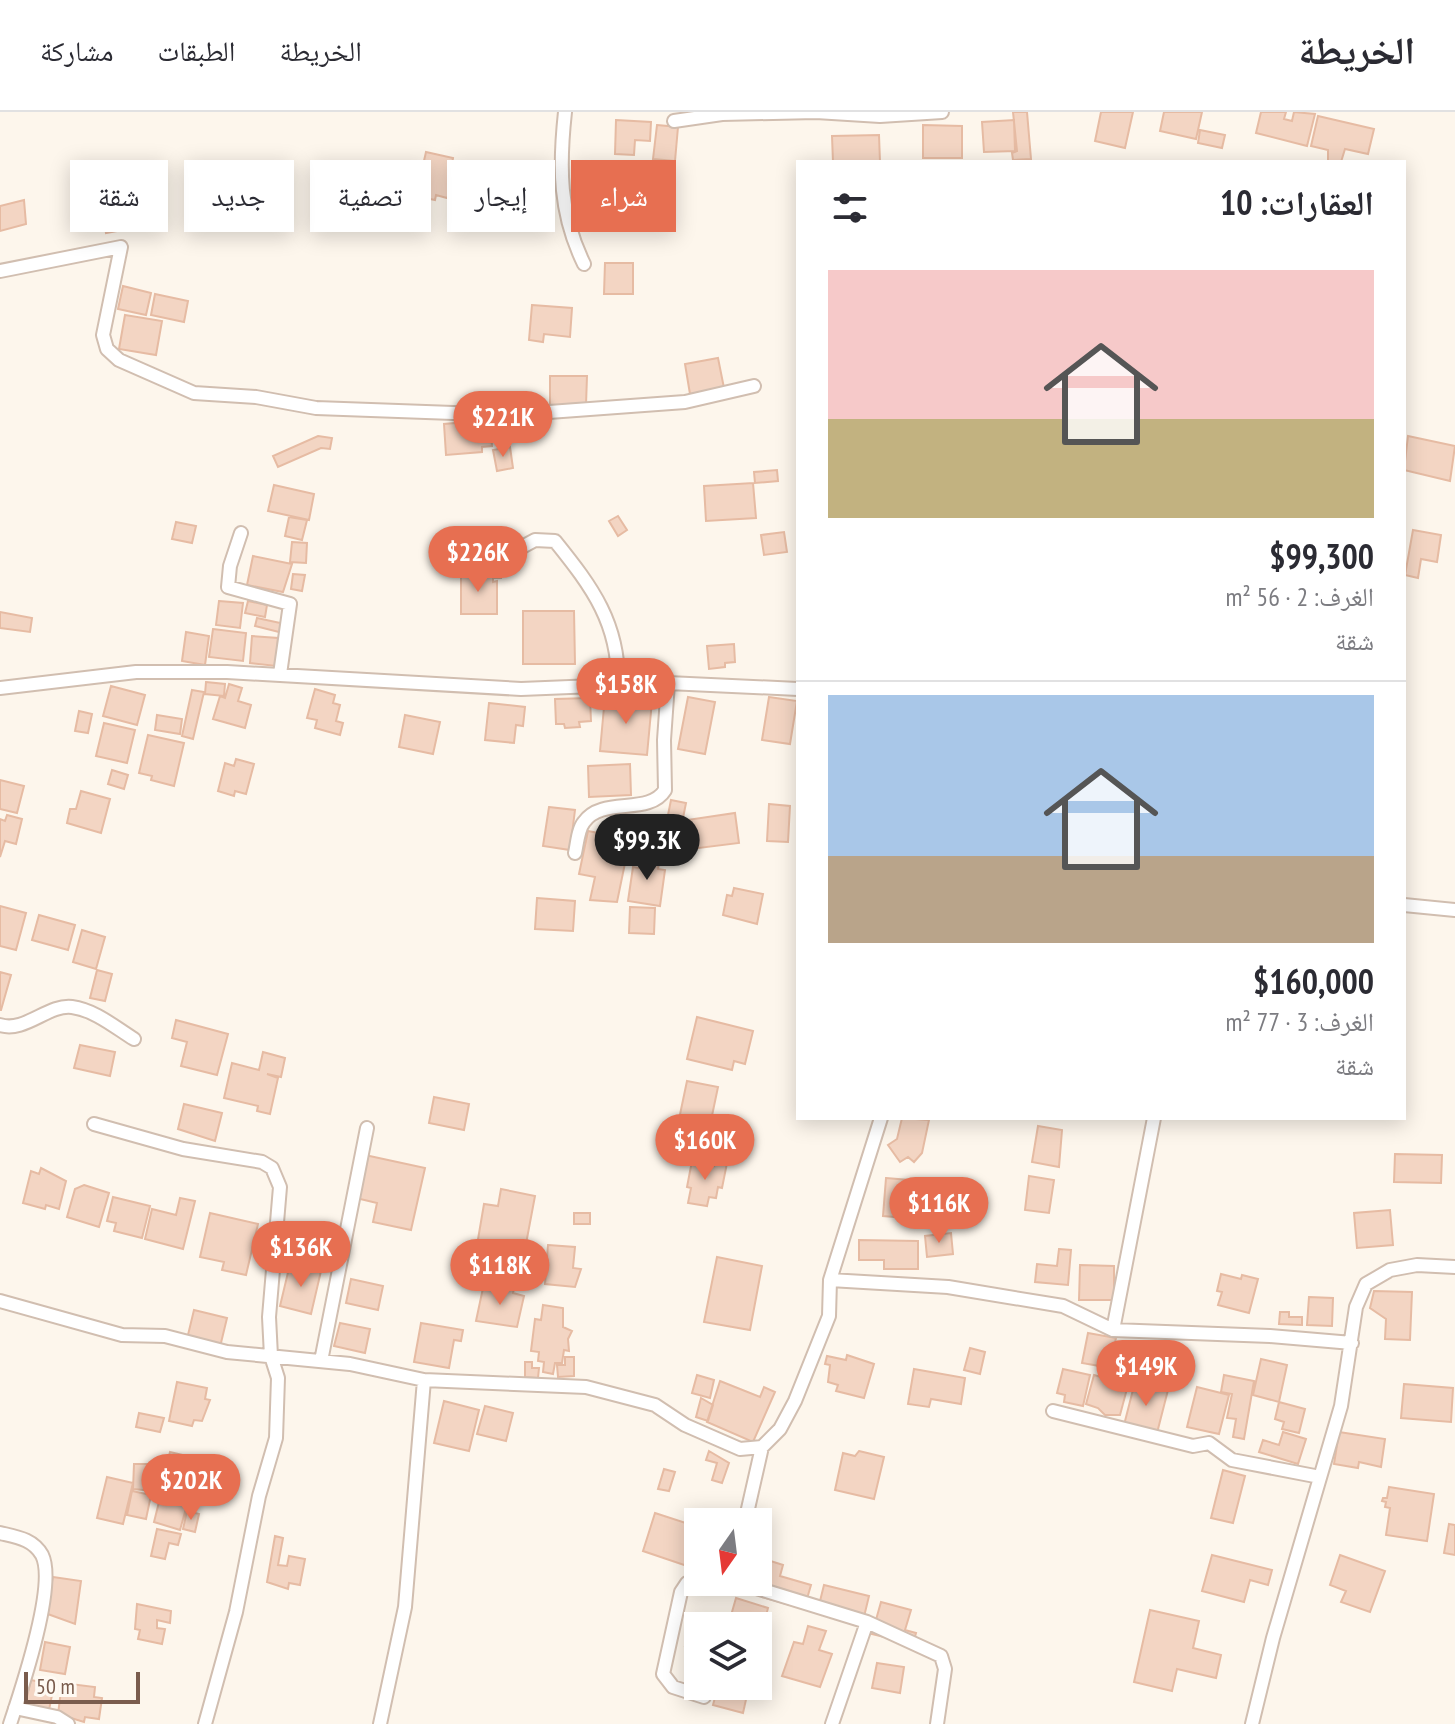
<!DOCTYPE html>
<html lang="ar">
<head>
<meta charset="utf-8">
<style>
	body { margin:0; font-family:"PT Sans Narrow","Noto Naskh Arabic",sans-serif; background:#f2f2f3; color:#2b2b33; direction:rtl; height:100vh; display:flex; flex-direction:column; font-size:30px; white-space:nowrap }
	* { box-sizing:border-box; margin:0 }
	p { font-size:26px; color:#7c7c81 }
	.icon { flex:none; width:44px; height:44px; fill:none; stroke:currentColor; stroke-width:2; stroke-linecap:round; stroke-linejoin:round }
	.map { position:relative; flex:1; overflow:hidden; direction:ltr }
	.panel { position:absolute; left:796px; top:48px; width:610px; height:960px; display:flex; flex-direction:column; background:#fff; border-radius:0px; box-shadow:0 4px 20px #0003; direction:rtl }
	.panel>* { flex:none }
	.top-card { position:absolute; left:24px; top:48px; width:652px; height:72px; direction:rtl; display:flex; gap:16px }
	.needle { width:52px; rotate:194deg }
	.fabs { position:absolute; left:684px; top:1396px; display:grid; gap:16px }
	.fabs a { display:grid; place-items:center; width:88px; height:88px; border-radius:0px; background:#fff; box-shadow:0 4px 20px #0003; font-size:40px }
	.scale { position:absolute; left:24px; bottom:20px; width:116px; box-sizing:border-box; padding-left:8px; border:4px solid #7a5c4d; border-top:0; font-size:22px; line-height:28px; white-space:nowrap; color:#7a5c4d; -webkit-text-stroke:6px #fffaf3; paint-order:stroke }
	.price { position:absolute; translate:-50% -68px; padding:0 18px; border-radius:28px; background:#e76f51; color:#fff; font-size:26px; line-height:52px; filter:drop-shadow(0 2px 4px #0008) }
	.price::after { content:''; position:absolute; left:50%; top:48px; width:24px; height:18px; margin-left:-12px; background:inherit; clip-path:polygon(0 0,100% 0,50% 100%) }
	.price.current { background:#222; color:#fff }
	ul { padding:0; list-style:none }
	li { display:grid; align-content:center; gap:16px; height:424px; padding:0 32px }
	li+li { border-top:2px solid #e1e1e2 }
	li span { display:grid; place-items:center; height:248px; border-radius:0px; color:#555 }
	li>.icon { margin-inline-start:auto }
	span .icon { width:144px; height:144px; fill:#fffc; stroke-width:1 }
	li b { font-size:34px }
	h2 { display:flex; justify-content:space-between; align-items:center; height:96px; padding:0 32px; font-size:34px }
	.pill { padding:0 28px; border-radius:0px; background:#fff; box-shadow:0 4px 20px #0003; font-size:28px; line-height:72px }
	.pill.current { background:#e76f51; color:#fff }
	header { display:flex; align-items:center; gap:48px; box-sizing:border-box; height:112px; padding:0 40px; background:#fff; border-bottom:2px solid #e1e1e2 }
	header strong { font-size:38px }
	nav { display:flex; gap:44px; margin-inline-start:auto; font-size:28px }
	.map>svg:first-child { display:block }
</style>
</head>
<body>
<header>
<strong>الخريطة</strong>
<nav><a>الخريطة</a><a>الطبقات</a><a>مشاركة</a></nav>
</header>
<div class="map">
<svg width="1455" height="1612" viewBox="0 0 1455 1612">
	<rect width="100%" height="100%" fill="#fdf6ec"/>
	<!-- building -->
	<path fill="#f3d5c3" stroke="#e6bba3" stroke-width="2" d="M1013 0H1027L1031 47 1013 48 1012 41 1017 39Z
		M1101 0H1133L1125 36 1095 29Z
		M1164 0H1202L1196 27 1160 19Z
		M1261 0H1286L1284 7 1292 9 1294 0 1315 2 1307 34 1256 21Z
		M1318 4 1374 17 1368 42 1345 37 1341 50 1328 49V38L1311 34Z
		M616 8 651 10 650 29 635 28 634 43 615 42Z
		M1014 8 1015 39 984 40 982 10Z
		M657 13 678 15 675 49 653 47Z
		M923 13 962 14V46H923Z
		M1200 18 1225 23 1222 36 1198 31Z
		M879 23 880 50H833L832 24Z
		M426 40 453 46 452 52 477 58 471 88 449 83 447 86 436 83 435 88 416 84Z
		M572 55H611V77L572 76Z
		M98 76 144 80 139 115 106 121Z
		M633 81V119H614V114H597L596 93H587V82Z
		M24 88 26 112 0 119V94Z
		M605 151H633V182H604Z
		M123 174 151 181 146 203 118 197Z
		M155 182 188 189 184 210 151 203Z
		M532 193 572 196 570 225 544 222 543 230 529 228Z
		M125 203 162 209 156 243 119 237Z
		M718 246 724 276 690 282 685 252Z
		M550 264H587L586 293H550Z
		M490 308 492 334 482 335V340L446 343 444 312Z
		M318 324 332 326 330 337 321 336 278 355 273 344Z
		M1408 324 1455 334 1450 369 1404 358Z
		M510 335 513 356 497 359 493 338Z
		M777 358 778 369 755 371 754 360Z
		M753 371 756 406 706 409 704 374Z
		M274 373 314 382 309 408 268 399Z
		M618 404 627 418 618 424 609 409Z
		M289 405 307 408 302 428 285 424Z
		M176 410 196 414 192 431 172 427Z
		M1413 418 1441 423 1437 450 1421 447 1418 466 1405 463Z
		M784 420 787 440 764 443 761 423Z
		M292 430 307 431 306 451 290 450Z
		M253 444 292 452 283 480 247 473Z
		M500 444 501 466H495V461H476L474 445Z
		M461 458H474V463H493V470L497 469V502H461Z
		M293 462 305 463 302 479 291 477Z
		M219 489 243 491 240 516 216 513Z
		M248 489 267 493 265 505 245 501Z
		M523 499H574L575 552H523Z
		M0 500 32 506 30 520 0 516Z
		M257 506 285 512 283 521 255 514Z
		M213 517 246 521 243 549 209 545Z
		M186 520 209 524 205 553 182 549Z
		M252 524 278 526 276 554 250 551Z
		M734 532 735 550 725 551V555L709 557 707 534Z
		M206 570 225 572 224 584 205 582Z
		M229 572 242 576 238 589 251 593 245 616 213 607 220 584 225 586Z
		M111 574 145 583 137 613 103 604Z
		M315 577 335 583 333 591 340 593 336 609 343 611 340 623 315 616 317 608 307 606Z
		M192 578 204 580 193 627 182 624Z
		M605 584 652 589 647 643 600 639Z
		M688 585 715 590 705 642 678 637Z
		M769 585 797 589 790 632 762 628Z
		M590 586 591 609 579 610 580 615 565 616 564 612H556L555 587Z
		M489 591 525 595 523 614 516 613 514 631 485 628Z
		M79 599 92 602 88 621 75 619Z
		M157 603 182 607 180 622 155 618Z
		M405 603 440 610 433 642 399 635Z
		M104 611 135 618 127 651 96 644Z
		M148 623 184 631 174 674 151 668 152 664 139 661Z
		M236 647 254 652 246 682 235 679 234 684 218 679 225 651 234 654Z
		M630 652 631 683 589 685 588 654Z
		M112 658 128 663 124 677 108 672Z
		M0 668 24 674 17 701 0 697Z
		M81 679 110 687 101 721 67 711 70 697H76Z
		M671 688 686 691 682 711 667 708Z
		M769 692 790 694 788 730 767 729Z
		M549 695 575 698 570 738 543 734Z
		M735 701 739 731 691 737 687 708Z
		M7 703 22 707 16 732 5 729 0 745V707L5 709Z
		M667 718 679 721 675 744 662 741Z
		M588 719 630 727 617 790 590 788 595 765 579 762Z
		M642 742 660 745 658 757 665 758 660 794 628 789 633 755 639 756Z
		M734 776 763 782 757 812 723 803 727 783 732 784Z
		M537 786 575 789 573 819 535 817Z
		M0 794 26 801 16 838 0 834Z
		M630 795 655 796 654 822 629 821Z
		M39 803 75 813 68 838 32 828Z
		M82 818 105 825 96 857 73 850Z
		M97 858 112 862 105 889 90 886Z
		M0 860 11 863 1 898H0Z
		M697 905 753 919 745 952 734 949 732 958 687 947Z
		M176 908 228 922 217 963 181 954 187 930 172 926Z
		M80 933 115 940 110 964 74 956Z
		M263 940 285 946 281 965 267 962 278 966 270 1002 257 999 258 994 224 986 232 951 259 958Z
		M687 969 718 975 709 1018 678 1012Z
		M434 985 469 992 464 1018 429 1011Z
		M184 992 222 1001 215 1029 178 1017Z
		M902 1006 929 1008 922 1041 914 1050 908 1045 900 1050 888 1033 897 1027Z
		M1038 1014 1062 1018 1059 1055 1032 1050Z
		M1395 1042 1442 1043 1441 1071 1394 1070Z
		M365 1043 425 1056 411 1118 373 1110 377 1091 356 1086Z
		M715 1048 727 1051 722 1076 718 1075 716 1086 709 1085 707 1094 688 1091 691 1076 687 1075 692 1049 714 1054Z
		M41 1056 66 1069 59 1097 46 1093 45 1097 23 1091 31 1059 39 1062Z
		M1029 1064 1054 1068 1049 1101 1025 1098Z
		M886 1066 909 1068 906 1106 883 1104Z
		M84 1073 109 1081 99 1115 67 1105 75 1077Z
		M501 1077 535 1084 522 1153 475 1145 484 1092 498 1094Z
		M113 1085 150 1094 142 1126 114 1119 116 1111 107 1109Z
		M180 1086 195 1089 183 1137 145 1127 152 1097 176 1103Z
		M1390 1098 1393 1133 1357 1136 1354 1101Z
		M210 1101 258 1112 246 1163 222 1158 224 1150 200 1145Z
		M574 1101H590V1112H574Z
		M951 1121 953 1142 927 1145 925 1124Z
		M859 1128 918 1129V1157H884V1148H859Z
		M548 1133 575 1135 573 1156 581 1157 575 1175 545 1172Z
		M1059 1137 1071 1138 1068 1173 1035 1170 1037 1152 1057 1154Z
		M717 1145 762 1154 750 1218 704 1210Z
		M290 1152 321 1159 311 1202 280 1194Z
		M1080 1153 1114 1154V1188H1079Z
		M1221 1162 1241 1167 1242 1163 1258 1167 1249 1201 1218 1193 1222 1180 1217 1179Z
		M351 1167 383 1174 378 1198 346 1191Z
		M495 1173 514 1177 513 1181 524 1184 517 1215 476 1209 483 1176 494 1179Z
		M1374 1179 1412 1180 1410 1228 1385 1227 1386 1207 1370 1196Z
		M1309 1185 1333 1186 1332 1214 1307 1213Z
		M543 1193 563 1196V1215L572 1219 568 1227 569 1239 564 1238 562 1251H555L553 1262 543 1260 544 1250 538 1249 539 1240 531 1239 535 1207 541 1208Z
		M194 1198 227 1206 220 1235 187 1227Z
		M1280 1200H1289V1205H1302V1213L1279 1212Z
		M340 1211 370 1217 365 1241 334 1234Z
		M421 1211 463 1218 461 1229 454 1228 449 1256 414 1250Z
		M1088 1221 1116 1226 1114 1235 1122 1237 1120 1250 1113 1249 1111 1256 1082 1251Z
		M970 1236 985 1240 980 1262 964 1258Z
		M847 1243 874 1252 864 1286 836 1279 838 1273 828 1270 830 1253 825 1252 827 1244 846 1248Z
		M565 1245H574V1264L558 1265 557 1253H565Z
		M1261 1247 1287 1253 1279 1290 1253 1283Z
		M525 1250H532V1256H539L538 1266 525 1265Z
		M914 1257 965 1266 961 1292 931 1287 929 1295 908 1292Z
		M1063 1257 1090 1263 1083 1294 1064 1290 1065 1283 1057 1281Z
		M697 1263 714 1268 710 1286 692 1281Z
		M1094 1263 1128 1273 1120 1303H1105L1098 1296 1086 1292Z
		M1224 1263 1254 1269 1244 1327 1233 1325 1236 1307 1227 1306 1232 1282 1221 1280Z
		M720 1269 760 1285 764 1275 775 1280 753 1330 707 1310Z
		M177 1270 207 1276 205 1287 210 1288 202 1309 194 1308 192 1314 169 1309Z
		M1135 1270 1168 1278 1157 1321 1124 1313Z
		M1404 1272 1453 1276 1451 1310 1401 1306Z
		M1197 1275 1229 1283 1219 1322 1187 1315Z
		M701 1286 713 1293 708 1309 696 1305Z
		M444 1289 479 1298 469 1339 434 1331Z
		M1279 1290 1305 1297 1299 1321 1282 1317 1284 1310 1275 1307Z
		M485 1294 513 1301 506 1329 477 1322Z
		M139 1301 164 1306 160 1320 136 1315Z
		M1283 1320 1306 1327 1298 1352 1259 1340 1263 1328 1279 1333Z
		M1339 1320 1385 1327 1381 1355 1359 1350 1358 1356 1334 1352Z
		M709 1339 729 1351 722 1371 712 1368 717 1351 706 1348Z
		M859 1339 884 1345 874 1387 835 1378 843 1341 855 1344Z
		M170 1340 195 1346 188 1369 164 1363Z
		M134 1352H156L154 1379 133 1377Z
		M664 1357 675 1360 669 1379 658 1377Z
		M1223 1358 1245 1364 1233 1411 1211 1406Z
		M107 1365 133 1371 123 1412 97 1406Z
		M1389 1375 1434 1382 1427 1429 1386 1423 1390 1396 1385 1395 1386 1390 1382 1389 1383 1386H1387Z
		M132 1379 151 1383 146 1407 127 1403Z
		M161 1382 188 1389 180 1418 154 1410Z
		M187 1399 199 1402 195 1420 183 1417Z
		M655 1401 698 1415 687 1454 643 1439Z
		M1449 1412 1455 1413V1443L1444 1441Z
		M157 1417 181 1422 178 1433 169 1431 165 1447 151 1444Z
		M275 1424 283 1426 278 1453 287 1454 289 1444 305 1447 300 1473 289 1471 288 1477 267 1470Z
		M1212 1443 1272 1458 1268 1473 1250 1468 1244 1490 1202 1479Z
		M1340 1443 1385 1459 1370 1500 1341 1490 1346 1479 1330 1473Z
		M761 1446 783 1453 780 1464 811 1473 804 1497 762 1485 768 1465 758 1462Z
		M53 1465 81 1469 75 1512 45 1501Z
		M824 1473 869 1484 862 1513 818 1497Z
		M736 1486 768 1496 758 1535V1514H728Z
		M881 1490 911 1498 905 1518 916 1521 913 1532 872 1522Z
		M137 1492 171 1499 170 1511 157 1508V1516L165 1517 162 1532 138 1527 140 1518 135 1517Z
		M1150 1498 1199 1509 1193 1536 1221 1543 1216 1566 1177 1557 1172 1579 1134 1570Z
		M694 1505 705 1508 703 1514H698V1537L685 1534Z
		M808 1514 826 1519 819 1538 832 1542 820 1575 782 1564 794 1530 803 1532Z
		M45 1530 70 1535 65 1562 40 1558Z
		M877 1551 904 1555 900 1581 872 1576Z
		M31 1568 54 1573 48 1603 24 1597Z
		M62 1571 95 1575 94 1585 102 1586 99 1607 85 1605 84 1610 58 1602Z
		M718 1574H749L743 1601 713 1593Z"/>
	<g fill="none" stroke-linecap="round" stroke-linejoin="round">
		<defs>
			<path id="street" d="M565 0C559 55 559 101 584 152
				M674 9 722 2 816 0 880 4 942 0
				M0 159 121 135 103 223 107 237 119 248 194 281 256 285 316 296 508 303 685 290 754 274
				M241 421 230 454 228 475 290 492 280 562
				M511 441 535 428 555 429C592 475 620 512 618 575
				M0 576 136 560H227L521 577 668 571 798 577
				M575 741C577 732 578 717 584 710 602 684 649 704 665 678L664 628 668 571
				M1404 793 1455 798
				M0 913C25 921 48 892 72 895 95 898 116 916 134 927
				M94 1012 183 1037 262 1050 272 1056 280 1075 269 1205 271 1244 278 1266 276 1326 259 1384 236 1500 205 1612
				M830 1168 881 1006
				M0 1189 122 1223 165 1224 227 1240 350 1252 424 1268 586 1275 655 1293 685 1313 740 1337 762 1335 780 1317 795 1289 829 1204 830 1168 948 1175 1063 1194 1113 1218 1270 1224 1352 1231
				M1113 1218 1154 1006
				M321 1249 367 1016
				M1053 1299 1193 1334 1209 1331 1232 1348 1320 1365
				M745 1410 762 1335
				M0 1421C17 1425 33 1427 42 1443 57 1473 21 1579 10 1612
				M698 1468 687 1471 681 1480 663 1562 673 1575 704 1585
				M737 1470 867 1510 941 1544 945 1557 937 1612
				M15 1596 57 1605 68 1612
				M380 1612 405 1495 424 1268
				M832 1612 867 1510
				M1252 1612 1273 1526 1341 1294 1356 1195 1366 1172 1390 1158 1417 1153 1455 1155"/>
		</defs>
		<!-- street casing -->
		<use href="#street" stroke="#d1beb0" stroke-width="16"/>
		<!-- street -->
		<use href="#street" stroke="#fff" stroke-width="12"/>
	</g>
</svg>
<div class="fabs">
<a><svg class="needle" viewBox="-14 -14 28 28"><path d="M0-13l5 13h-10z" fill="#e53935"/><path d="M0 13l5-13h-10z" fill="#7c7c81"/></svg></a>
<a><svg class="icon" aria-label="layers" viewBox="0 0 24 24"><path d="M12 4l9 5-9 5-9-5zM3 14l9 5 9-5"/></svg></a>
</div>
<div class="scale">50 m</div>
<b class="price" style="left:503px;top:347px">$221K</b>
<b class="price" style="left:478px;top:482px">$226K</b>
<b class="price" style="left:626px;top:614px">$158K</b>
<b class="price current" style="left:647px;top:770px">$99.3K</b>
<b class="price" style="left:705px;top:1070px">$160K</b>
<b class="price" style="left:939px;top:1133px">$116K</b>
<b class="price" style="left:301px;top:1177px">$136K</b>
<b class="price" style="left:500px;top:1195px">$118K</b>
<b class="price" style="left:1146px;top:1296px">$149K</b>
<b class="price" style="left:191px;top:1410px">$202K</b>
<div class="top-card">
<a class="pill current">شراء</a>
<a class="pill">إيجار</a>
<a class="pill">تصفية</a>
<a class="pill">جديد</a>
<a class="pill">شقة</a>
</div>
<section class="panel">
<h2>العقارات: 10<svg class="icon" aria-label="filters" viewBox="0 0 24 24"><path d="M4 7h16M4 17h16"/><circle cx="9" cy="7" r="2"/><circle cx="15" cy="17" r="2"/></svg></h2>
<ul>
<li><span style="background:linear-gradient(#f6c9c9 60%,#c2b280 0)"><svg class="icon" aria-label="home" viewBox="0 0 24 24"><path d="M3 11l9-7 9 7M6 9v11h12V9"/></svg></span><div><b>$99,300</b><p>الغرف: 2 · 56 m²</p><p>شقة</p></div></li>
<li><span style="background:linear-gradient(#a9c7e8 65%,#b9a48a 0)"><svg class="icon" aria-label="home" viewBox="0 0 24 24"><path d="M3 11l9-7 9 7M6 9v11h12V9"/></svg></span><div><b>$160,000</b><p>الغرف: 3 · 77 m²</p><p>شقة</p></div></li>
</ul>
</section>
</div>
</body>
</html>
